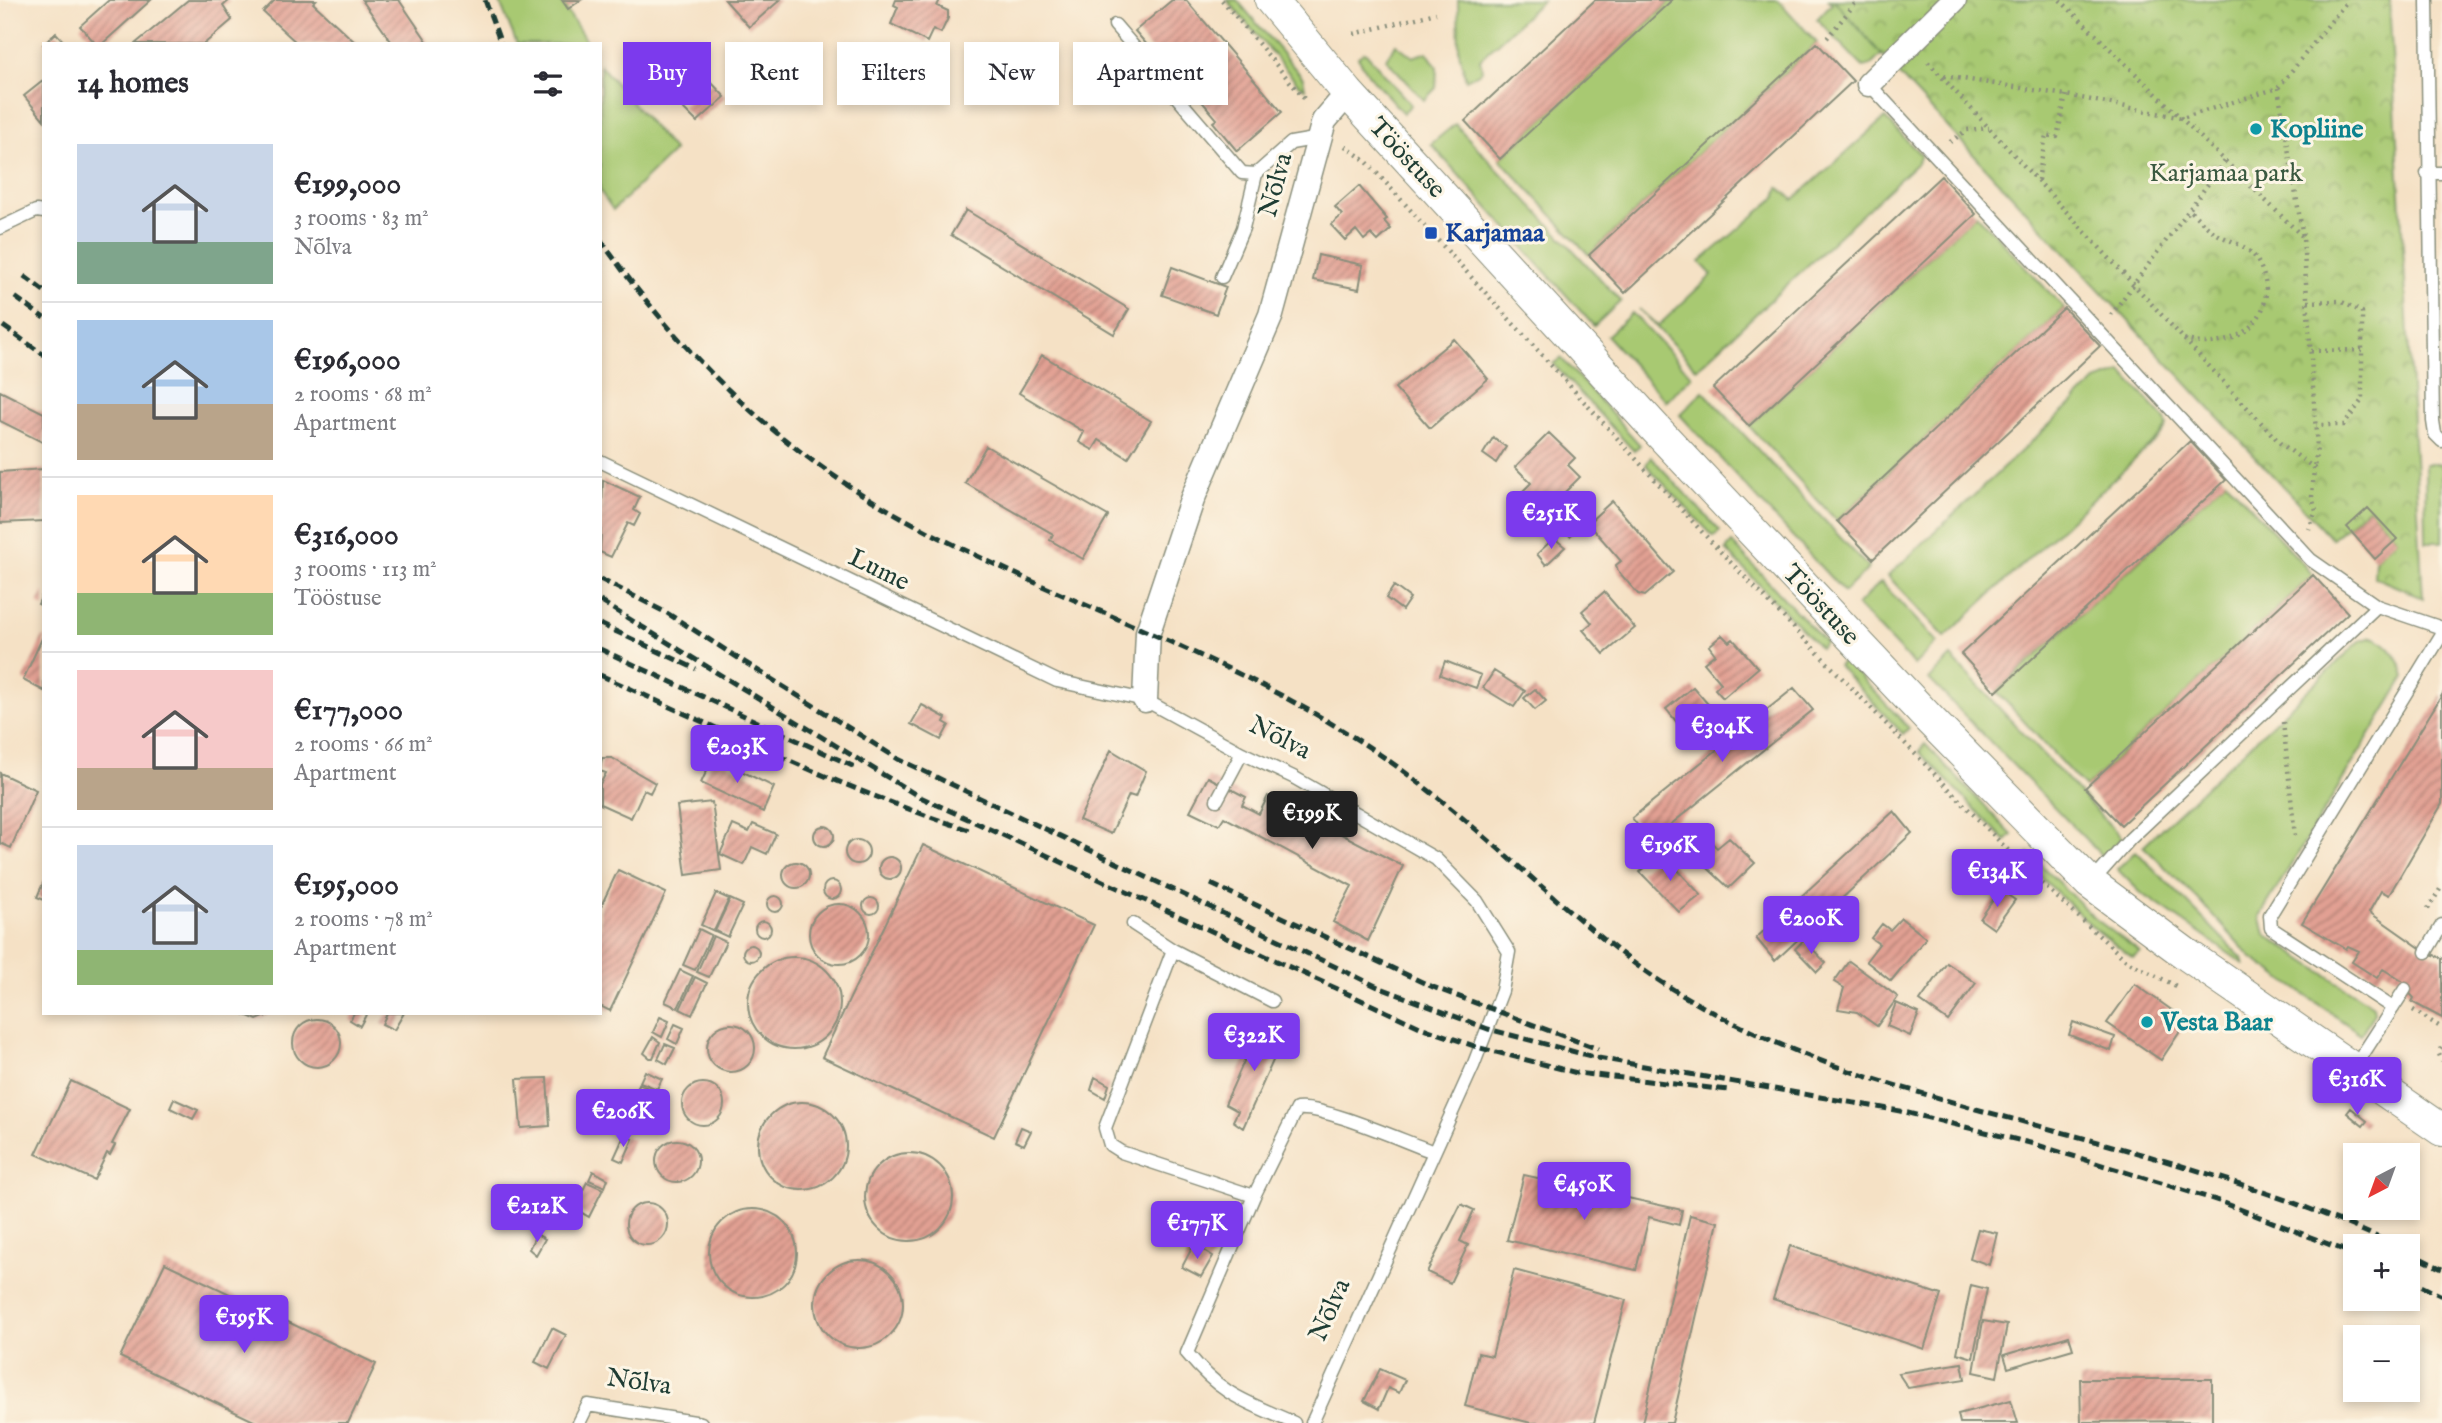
<!DOCTYPE html>
<html lang="en">
<head>
<meta charset="utf-8">
<style>
	body { margin:0; font-family:"IM FELL English",serif; background:#f7f7f7; color:#2b2b33; height:100vh; display:flex; flex-direction:column; font-size:26px; white-space:nowrap }
	* { box-sizing:border-box; margin:0 }
	p { font-size:23px; color:#7c7c81 }
	.icon { flex:none; width:38px; height:38px; fill:none; stroke:currentColor; stroke-width:2; stroke-linecap:round; stroke-linejoin:round }
	.map { position:relative; flex:1; overflow:hidden }
	.panel { position:absolute; left:42px; top:42px; width:560px; height:973px; display:flex; flex-direction:column; background:#fff; border-radius:0px; box-shadow:0 4px 10px #0003 }
	.panel>* { flex:none }
	.banner { position:absolute; left:623px; top:42px; width:665px; height:63px; display:flex; gap:14px }
	.needle { width:46px; rotate:221deg }
	.fabs { position:absolute; left:2343px; top:1143px; display:grid; gap:14px }
	.fabs a { display:grid; place-items:center; width:77px; height:77px; border-radius:0px; background:#fff; box-shadow:0 4px 10px #0003; font-size:35px }
	.price { position:absolute; translate:-50% -60px; padding:0 16px; border-radius:7px; background:#7c3aed; color:#fff; font-size:23px; line-height:46px; filter:drop-shadow(0 2px 4px #0008) }
	.price::after { content:''; position:absolute; left:50%; top:42px; width:21px; height:16px; margin-left:-10px; background:inherit; clip-path:polygon(0 0,100% 0,50% 100%) }
	.price.selected { background:#222; color:#fff }
	ul { padding:0; list-style:none }
	li { display:flex; align-items:center; gap:21px; height:175px; padding:0 35px }
	li+li { border-top:2px solid #e1e1e2 }
	li span { display:grid; place-items:center; flex:none; width:196px; height:140px; border-radius:0px; color:#555 }
	li>.icon { margin-inline-start:auto }
	span .icon { width:84px; height:84px; fill:#fffc; stroke-width:1 }
	li b { font-size:30px }
	h2 { display:flex; justify-content:space-between; align-items:center; height:84px; padding:0 35px; font-size:30px }
	.tag { padding:0 24px; border-radius:0px; background:#fff; box-shadow:0 4px 10px #0003; font-size:24px; line-height:63px }
	.tag.selected { background:#7c3aed; color:#fff }
	.map>svg:first-child { display:block }
</style>
</head>
<body>
<div class="map">
<svg width="2442" height="1423" viewBox="0 0 2442 1423">
	<defs>
		<pattern id="park-crowns" width="20" height="18" patternUnits="userSpaceOnUse" patternTransform="scale(1.75)"><rect width="20" height="18" fill="#a8c972"/><path d="M2 6a3 3 0 1 1 6 0M12 15a3 3 0 1 1 6 0" fill="none" stroke="#88a45e"/></pattern>
		<pattern id="building-hatch" width="6" height="6" patternUnits="userSpaceOnUse" patternTransform="scale(1.75)"><rect width="6" height="6" fill="#e2a093"/><path d="M-1 1l2-2M0 6l6-6M5 7l2-2" fill="none" stroke="#b78479"/></pattern>
	</defs>
	<rect width="100%" height="100%" fill="#fcf5e5"/>
	<filter id="ink" filterUnits="userSpaceOnUse"><feTurbulence type="fractalNoise" baseFrequency=".0143" numOctaves="2"/><feDisplacementMap in="SourceGraphic" scale="14" xChannelSelector="R" yChannelSelector="G"/><feConvolveMatrix kernelMatrix="1 2 1 2 8 2 1 2 1" color-interpolation-filters="sRGB"/></filter>
	<filter id="wash" filterUnits="userSpaceOnUse"><feTurbulence type="fractalNoise" baseFrequency=".00686" numOctaves="4" result="noise"/><feDisplacementMap in="SourceGraphic" scale="28" xChannelSelector="R" yChannelSelector="G"/><feGaussianBlur stdDeviation="1.57" result="paint"/><feColorMatrix in="noise" values="0 0 0 0 0 0 0 0 0 0 0 0 0 0 0 0 0 1.4 0 .05"/><feComposite in="paint" operator="in"/></filter>
	<g filter="url(#wash)">
		<rect width="100%" height="100%" fill="#f5e1c5"/>
		<!-- green -->
		<path fill="#a8c972" stroke="#648353" stroke-width="2" d="M499 0H560L588 44H517Z
			M1227 0H1237L1303 78 1305 88 1299 85Z
			M1458 0H1543L1480 59 1482 71 1466 80 1459 52Z
			M1672 0H1778L1817 43 1589 255 1500 159Z
			M1829 0H1936L1871 65 1863 67 1817 19 1832 3Z
			M1396 44 1413 57 1427 52 1437 67 1436 88 1424 100 1386 59Z
			M1365 52 1411 105 1403 113 1369 75 1358 57Z
			M600 65 674 151 613 210 600 191Z
			M1885 118 1921 155 1918 162 1697 369 1639 309 1658 326 1712 275 1700 262 1776 197 1779 187 1793 200Z
			M1455 124 1621 301 1594 326 1431 144Z
			M1976 214 2064 308 1837 521 1749 426Z
			M1632 313 1692 376 1666 401 1607 336Z
			M1561 358 1640 445 1634 451 1553 364Z
			M2122 372 2165 419 2167 426 2162 434 1945 637 1888 576 2096 381Z
			M1703 391 1869 568 1844 592 1680 415Z
			M1651 457 1720 531 1714 537 1646 465Z
			M2425 464H2442V542H2426Z
			M2226 480 2313 575 2085 788 1997 692Z
			M1732 543 1825 642 1820 648 1726 550Z
			M1881 582 1937 642 1914 665 1857 605Z
			M2372 637C2388 642 2402 661 2405 677L2260 916 2265 934 2373 1006 2374 1013 2361 1034 2251 957 2198 899 2143 846 2360 641Z
			M1951 657 2122 838 2103 857 1929 679Z
			M1844 660 1909 728 1903 734 1838 666Z
			M1925 744 2012 835 2006 841 1924 757 1919 751Z
			M2136 851 2242 958 2244 964 2140 892 2117 869Z
			M2029 853 2093 917 2140 952 2133 958 2094 928 2023 860Z"/>
		<!-- park -->
		<path fill="url(#park-crowns)" stroke="#648353" stroke-width="2" d="M1834 0H2389L2423 598 2374 577 2375 559 2397 539 2368 508 2332 539 1900 76Z"/>
		<g id="blocks">
			<!-- building -->
			<path fill="url(#building-hatch)" d="M109 0H151L102 44H96L80 26Z
				M188 0H230L223 6 232 20 204 44H135Z
				M275 0H316L313 3 357 44H298L263 12Z
				M362 0H399L429 44H393Z
				M562 0H581L568 9Z
				M725 0H780L749 27Z
				M896 0H940L937 6 948 11V18L941 33 933 29 927 42 891 24 898 7 894 5Z
				M1172 0H1186L1282 112 1237 151 1213 122 1217 119 1164 57 1160 60 1135 31Z
				M1595 0H1672L1500 159 1465 121Z
				M56 33 66 44H44Z
				M1817 43 1853 81 1625 293 1589 255Z
				M44 80V120L24 96Z
				M711 82 725 97 697 122 682 107Z
				M1941 176 1976 214 1749 426 1713 388Z
				M1359 186 1387 219 1384 221 1391 229 1378 241 1371 234 1364 240 1356 230 1345 240 1331 225 1342 215 1335 207Z
				M966 210 1129 309 1114 334 951 235Z
				M1318 255 1363 265 1359 289 1313 280Z
				M1172 267 1226 287 1216 314 1162 295Z
				M2064 308 2100 346 1873 559 1837 521Z
				M1454 339 1488 379 1430 428 1395 388Z
				M1042 355 1151 421 1128 458 1099 440 1093 450 1079 442 1084 432 1019 393Z
				M0 391 44 413V443L0 421Z
				M1549 433 1575 458 1568 465 1580 477 1539 518 1527 506 1521 513 1511 503 1531 483 1515 467Z
				M1493 438 1506 447 1496 463 1483 454Z
				M2190 441 2226 480 1996 692 1961 654Z
				M986 446 1108 516 1083 559 1050 540 1053 534 965 483Z
				M44 469V521L0 523V472Z
				M603 480 640 497 634 510 640 514 634 526 628 523 611 557 600 552Z
				M1612 501 1673 572 1645 596 1638 594 1618 571 1616 565 1621 561 1588 523Z
				M1569 504 1585 521 1570 536 1554 519Z
				M2368 508 2397 539 2375 559 2347 527Z
				M1554 538 1565 547 1546 565 1537 554Z
				M2313 575 2348 613 2121 825 2085 788Z
				M1394 586 1410 598 1402 610 1386 598Z
				M44 591V607L38 604Z
				M1604 592 1635 628 1604 654 1583 630 1592 623 1582 611Z
				M44 634V691L23 680Z
				M1722 635 1729 642 1733 639 1758 668 1723 698 1715 689 1721 683 1704 663 1715 654 1709 646Z
				M1445 661 1481 675 1476 688 1440 675Z
				M1494 671 1525 691 1514 707 1483 688Z
				M1693 687 1727 726 1712 739 1696 720 1684 731 1666 709Z
				M1794 688 1813 710 1650 841 1632 818Z
				M1535 689 1546 701 1535 710 1524 698Z
				M2442 695V804L2389 895 2381 891 2369 912 2426 952 2442 958V1018L2412 1002 2414 998 2403 986 2405 983 2383 969 2377 978 2352 962 2359 951 2348 946 2346 949 2302 923Z
				M922 705 946 718 944 722 949 725 941 740 911 724Z
				M1111 750 1146 771 1135 797 1129 795 1111 834 1079 820Z
				M713 757 774 787 763 812 701 783Z
				M602 758H612L655 783 650 793 644 790 631 818 600 804V784L606 773 600 771Z
				M0 773 36 790 11 848 0 843Z
				M1208 777 1246 797 1242 805 1259 814 1268 796 1403 866 1368 941 1333 922 1352 886 1224 817 1219 825 1190 811Z
				M712 802 721 870 686 875 677 806Z
				M1894 811 1912 833 1775 961 1756 938Z
				M753 824 776 834 767 854 752 847 744 865 720 854 733 825 749 832Z
				M814 836a10 10 0 1 1 20 0a10 10 0 1 1-20 0Z
				M1729 838 1755 863 1729 888 1697 858 1712 843 1717 848Z
				M845 852a12 12 0 1 1 24 0a12 12 0 1 1-24 0Z
				M923 845 1094 925 994 1137 822 1057Z
				M1662 853 1701 895 1679 912 1640 872Z
				M879 868a11 11 0 1 1 22 0a11 11 0 1 1-22 0Z
				M783 875a13 13 0 1 1 26 0a13 13 0 1 1-26 0Z
				M618 870 666 893 610 1011 600 1006V908Z
				M823 890a9 9 0 1 1 18 0a9 9 0 1 1-18 0Z
				M44 881V900L37 897Z
				M2000 890 2015 900 1994 929 1980 919Z
				M716 893 729 899 714 931 701 925Z
				M767 904a8 8 0 1 1 16 0a8 8 0 1 1-16 0Z
				M863 906a8 8 0 1 1 16 0a8 8 0 1 1-16 0Z
				M730 899 743 905 728 937 715 931Z
				M809 934a30 30 0 1 1 60 0a30 30 0 1 1-60 0Z
				M1901 918 1926 938 1891 981 1866 961 1879 944 1871 938 1882 924 1890 930Z
				M755 929a8 8 0 1 1 16 0a8 8 0 1 1-16 0Z
				M699 929 711 935 695 970 683 965Z
				M713 936 726 942 709 977 697 972Z
				M1804 940 1826 963 1817 972 1795 949Z
				M743 953a8 8 0 1 1 16 0a8 8 0 1 1-16 0Z
				M748 1003a46 46 0 1 1 92 0a46 46 0 1 1-92 0Z
				M1849 961 1898 997 1877 1026 1857 1012 1838 1009 1844 988 1834 982Z
				M1947 963 1976 983 1948 1021 1920 1001Z
				M680 970 693 976 678 1008 665 1002Z
				M695 977 707 983 692 1015 680 1009Z
				M2135 984 2187 1021 2161 1060 2107 1023Z
				M1896 1003 1919 1013 1910 1036 1887 1026Z
				M241 1013H274L257 1020Z
				M354 1013H367L360 1026 350 1020Z
				M387 1013H404L394 1030 382 1024Z
				M660 1017 669 1021 662 1037 653 1032Z
				M293 1043a24 24 0 1 1 48 0a24 24 0 1 1-48 0Z
				M2073 1022 2115 1037 2111 1051 2069 1035Z
				M1261 1023 1284 1036 1243 1128 1233 1121 1238 1111 1225 1104Z
				M675 1024 684 1028 677 1044 668 1039Z
				M707 1048a24 24 0 1 1 48 0a24 24 0 1 1-48 0Z
				M653 1037 660 1042 653 1058H650L644 1053Z
				M665 1044 675 1048 667 1064 658 1059Z
				M645 1071 662 1079 657 1089 640 1082Z
				M1095 1077 1109 1085 1105 1098 1091 1090Z
				M547 1078 550 1126 521 1128 517 1079Z
				M71 1081 130 1109 112 1144 115 1145 110 1155 107 1153 94 1180 36 1154Z
				M682 1104a21 21 0 1 1 42 0a21 21 0 1 1-42 0Z
				M639 1084 656 1092 652 1102 635 1095Z
				M174 1099 198 1110 193 1119 170 1108Z
				M758 1146a44 44 0 1 1 88 0a44 44 0 1 1-88 0Z
				M2351 1108 2367 1121 2363 1126 2347 1113Z
				M638 1116 647 1121 642 1129 633 1125Z
				M1021 1127 1031 1131 1024 1145 1015 1141Z
				M624 1136 633 1139 623 1162 614 1158Z
				M656 1161a21 21 0 1 1 42 0a21 21 0 1 1-42 0Z
				M865 1197a44 44 0 1 1 88 0a44 44 0 1 1-88 0Z
				M593 1171 608 1179 605 1187 589 1180Z
				M1524 1175 1682 1210 1679 1225 1649 1217 1636 1270 1507 1240Z
				M587 1182 603 1189 589 1217 574 1208Z
				M626 1224a21 21 0 1 1 42 0a21 21 0 1 1-42 0Z
				M1461 1204 1474 1210 1460 1241 1468 1245 1450 1283 1427 1272Z
				M709 1253a44 44 0 1 1 88 0a44 44 0 1 1-88 0Z
				M1690 1215 1718 1222 1672 1423H1642Z
				M1978 1229 1997 1233 1989 1265 1970 1258Z
				M536 1234 545 1239 536 1255 529 1249Z
				M1194 1244 1213 1256 1201 1277 1182 1267Z
				M1790 1246 1941 1295 1924 1349 1773 1299Z
				M815 1304a44 44 0 1 1 88 0a44 44 0 1 1-88 0Z
				M165 1263 376 1364 348 1423H258L120 1357Z
				M1514 1270 1626 1300 1594 1423H1531L1465 1406 1478 1353 1492 1356Z
				M1971 1285 1987 1289 1973 1358 1957 1353Z
				M1983 1321 2007 1325 1997 1377 1974 1372Z
				M552 1328 566 1335 549 1369 535 1362Z
				M2069 1336 2073 1349 2008 1368 2004 1355Z
				M1962 1363 1965 1379 1908 1388 1898 1373Z
				M1380 1369 1405 1380 1399 1393 1388 1388 1379 1409 1364 1401Z
				M2080 1379H2212V1421L2081 1422Z
				M2011 1400 2018 1423H1960L1958 1414Z"/>
		</g>
	</g>
	<g filter="url(#ink)">
		<use href="#blocks" fill-opacity="0" stroke="#8a8f7c" stroke-width="2"/>
		<g fill="none" stroke-linecap="round" stroke-linejoin="round">
			<defs>
				<path id="service" d="M2427 0 2433 421 2435 434 2442 441
					M1115 25 1242 173 1256 174 1291 143 1320 138
					M1869 84 2311 560 2377 606 2442 628
					M2427 173H2442
					M0 228 36 211 44 212
					M1222 277 1243 228 1256 174
					M600 461 1057 681 1145 700 1242 753 1293 777 1436 859 1477 901 1509 952 1502 991 1473 1066 1312 1423
					M1217 800 1242 753
					M2091 883 2130 839 2377 606
					M1133 924 1173 950 1105 1128 1110 1145 1121 1152 1254 1196 1297 1109C1323 1105 1405 1142 1434 1152
					M1173 950 1272 1001
					M2426 952 2442 925
					M2393 1008 2271 928 2270 915 2442 634
					M2354 1068 2405 989
					M1254 1196 1187 1353C1222 1396 1245 1401 1294 1423
					M579 1423 588 1405 701 1423"/>
				<path id="minor" d="M1869 84 1954 0
					M1145 700 1148 632 1192 500 1271 315 1324 121 1348 93"/>
				<path id="tertiary" d="M1271 0 1348 93 1653 426 1931 721 2090 883 2186 954 2442 1130"/>
			</defs>
			<!-- service casing -->
			<use href="#service" stroke="#8a8f7c" stroke-width="15"/>
			<!-- minor casing -->
			<use href="#minor" stroke="#8a8f7c" stroke-width="27"/>
			<!-- tertiary casing -->
			<use href="#tertiary" stroke="#8a8f7c" stroke-width="34"/>
			<!-- path -->
			<path stroke="#8a8f7c" stroke-width="4.5" stroke-dasharray="2 5" stroke-linecap="butt" d="M1222 0 1307 102
				M2060 0 2303 237
				M1354 34 1436 13
				M1827 38 1858 0
				M1928 62 2280 443 2314 468 2312 497 2316 511 2309 529
				M1944 76 2066 95 2182 118 2278 88 2348 0
				M2278 88 2303 237 2317 448 2314 468
				M1950 142 1967 130 1989 128
				M1345 146 1366 161 1713 544 2027 870 2127 961 2178 987
				M2038 180 2046 135 2057 137 2066 95
				M2308 302 2340 301 2362 312V400L2344 425H2316
				M2111 315 2225 161
				M2184 339C2235 357 2286 313 2258 262 2250 246 2233 243 2219 235 2208 229 2198 218 2189 210
				M2311 351 2363 350
				M2283 722 2295 836
				M2428 909 2442 886
				M2413 1010 2442 1028
				M2442 1048 2439 1054 2442 1061"/>
			<!-- service -->
			<use href="#service" stroke="#fff" stroke-width="12"/>
			<!-- minor -->
			<use href="#minor" stroke="#fff" stroke-width="24"/>
			<!-- tertiary -->
			<use href="#tertiary" stroke="#fff" stroke-width="32"/>
			<!-- rail -->
			<path stroke="#1f3d34" stroke-width="5" stroke-dasharray="10 5" stroke-linecap="butt" d="M485 0 501 44
				M600 239C673 344 768 440 880 505 1034 595 1210 644 1361 742 1455 802 1534 885 1622 954 1676 997 1751 1034 1816 1059 1868 1079 1923 1093 1976 1109 2118 1148 2263 1182 2396 1246
				M24 276 44 291
				M15 297 44 318
				M3 326 44 355
				M600 579 667 613 898 759 1378 987 1488 1029 1598 1058 1900 1111 2034 1144 2219 1201 2356 1255
				M600 601 918 796 1420 1027 1480 1048 1577 1073 1728 1090
				M600 624 696 669
				M600 649 857 768
				M600 675C722 730 842 789 969 830
				M1211 884 1433 987 1598 1049
				M2408 1252 2442 1269
				M2408 1280 2442 1296"/>
		</g>
	</g>
	<!-- markers -->
	<g fill="#0f9aa8" stroke="#fcf5e5" stroke-width="2.5">
		<circle cx="2256" cy="129" r="7"/>
		<circle cx="2147" cy="1022" r="7"/>
	</g>
	<rect fill="#1a4fb4" stroke="#fcf5e5" stroke-width="2.5" x="1424" y="226" width="14" height="14" rx="3.5"/>
	<g text-anchor="middle" dominant-baseline="central" stroke-width="6" stroke-linejoin="round" paint-order="stroke">
		<!-- culture labels -->
		<g font-size="26" font-weight="bold" fill="#0d838f" stroke="#fcf5e5" text-anchor="start">
			<text x="2270" y="129">Kopliine</text>
			<text x="2161" y="1022">Vesta Baar</text>
		</g>
		<!-- street labels -->
		<g font-size="26" fill="#1f3d34" stroke="#fcf5e5">
			<text transform="translate(1407 158) rotate(47)">Tööstuse</text>
			<text transform="translate(1276 185) rotate(-75)">Nõlva</text>
			<text transform="translate(879 570) rotate(26)">Lume</text>
			<text transform="translate(1821 605) rotate(47)">Tööstuse</text>
			<text transform="translate(1280 738) rotate(27)">Nõlva</text>
			<text transform="translate(1330 1310) rotate(-66)">Nõlva</text>
			<text transform="translate(639 1382) rotate(8)">Nõlva</text>
		</g>
		<!-- park labels -->
		<g font-size="26" fill="#3a5940" stroke="#fcf5e5">
			<text x="2226" y="173">Karjamaa park</text>
		</g>
		<!-- transit labels -->
		<g font-size="26" font-weight="bold" fill="#164399" stroke="#fcf5e5" text-anchor="start">
			<text x="1445" y="233">Karjamaa</text>
		</g>
	</g>
</svg>
<div class="fabs">
<a><svg class="needle" viewBox="-14 -14 28 28"><path d="M0-13l5 13h-10z" fill="#e53935"/><path d="M0 13l5-13h-10z" fill="#7c7c81"/></svg></a>
<a>+</a>
<a>−</a>
</div>
<b class="price" style="left:1551px;top:551px">€251K</b>
<b class="price" style="left:1722px;top:764px">€304K</b>
<b class="price" style="left:737px;top:785px">€203K</b>
<b class="price selected" style="left:1312px;top:851px">€199K</b>
<b class="price" style="left:1670px;top:883px">€196K</b>
<b class="price" style="left:1997px;top:909px">€134K</b>
<b class="price" style="left:1811px;top:956px">€200K</b>
<b class="price" style="left:1254px;top:1073px">€322K</b>
<b class="price" style="left:2357px;top:1117px">€316K</b>
<b class="price" style="left:623px;top:1149px">€206K</b>
<b class="price" style="left:1584px;top:1222px">€450K</b>
<b class="price" style="left:537px;top:1244px">€212K</b>
<b class="price" style="left:1197px;top:1261px">€177K</b>
<b class="price" style="left:244px;top:1355px">€195K</b>
<div class="banner">
<a class="tag selected">Buy</a>
<a class="tag">Rent</a>
<a class="tag">Filters</a>
<a class="tag">New</a>
<a class="tag">Apartment</a>
</div>
<section class="panel">
<h2>14 homes<svg class="icon" aria-label="filters" viewBox="0 0 24 24"><path d="M4 7h16M4 17h16"/><circle cx="9" cy="7" r="2"/><circle cx="15" cy="17" r="2"/></svg></h2>
<ul>
<li><span style="background:linear-gradient(#c9d6e8 70%,#7fa58c 0)"><svg class="icon" aria-label="home" viewBox="0 0 24 24"><path d="M3 11l9-7 9 7M6 9v11h12V9"/></svg></span><div><b>€199,000</b><p>3 rooms · 83 m²</p><p>Nõlva</p></div></li>
<li><span style="background:linear-gradient(#a9c7e8 60%,#b9a48a 0)"><svg class="icon" aria-label="home" viewBox="0 0 24 24"><path d="M3 11l9-7 9 7M6 9v11h12V9"/></svg></span><div><b>€196,000</b><p>2 rooms · 68 m²</p><p>Apartment</p></div></li>
<li><span style="background:linear-gradient(#ffd9b3 70%,#8fb573 0)"><svg class="icon" aria-label="home" viewBox="0 0 24 24"><path d="M3 11l9-7 9 7M6 9v11h12V9"/></svg></span><div><b>€316,000</b><p>3 rooms · 113 m²</p><p>Tööstuse</p></div></li>
<li><span style="background:linear-gradient(#f6c9c9 70%,#b9a48a 0)"><svg class="icon" aria-label="home" viewBox="0 0 24 24"><path d="M3 11l9-7 9 7M6 9v11h12V9"/></svg></span><div><b>€177,000</b><p>2 rooms · 66 m²</p><p>Apartment</p></div></li>
<li><span style="background:linear-gradient(#c9d6e8 75%,#8fb573 0)"><svg class="icon" aria-label="home" viewBox="0 0 24 24"><path d="M3 11l9-7 9 7M6 9v11h12V9"/></svg></span><div><b>€195,000</b><p>2 rooms · 78 m²</p><p>Apartment</p></div></li>
</ul>
</section>
</div>
</body>
</html>
